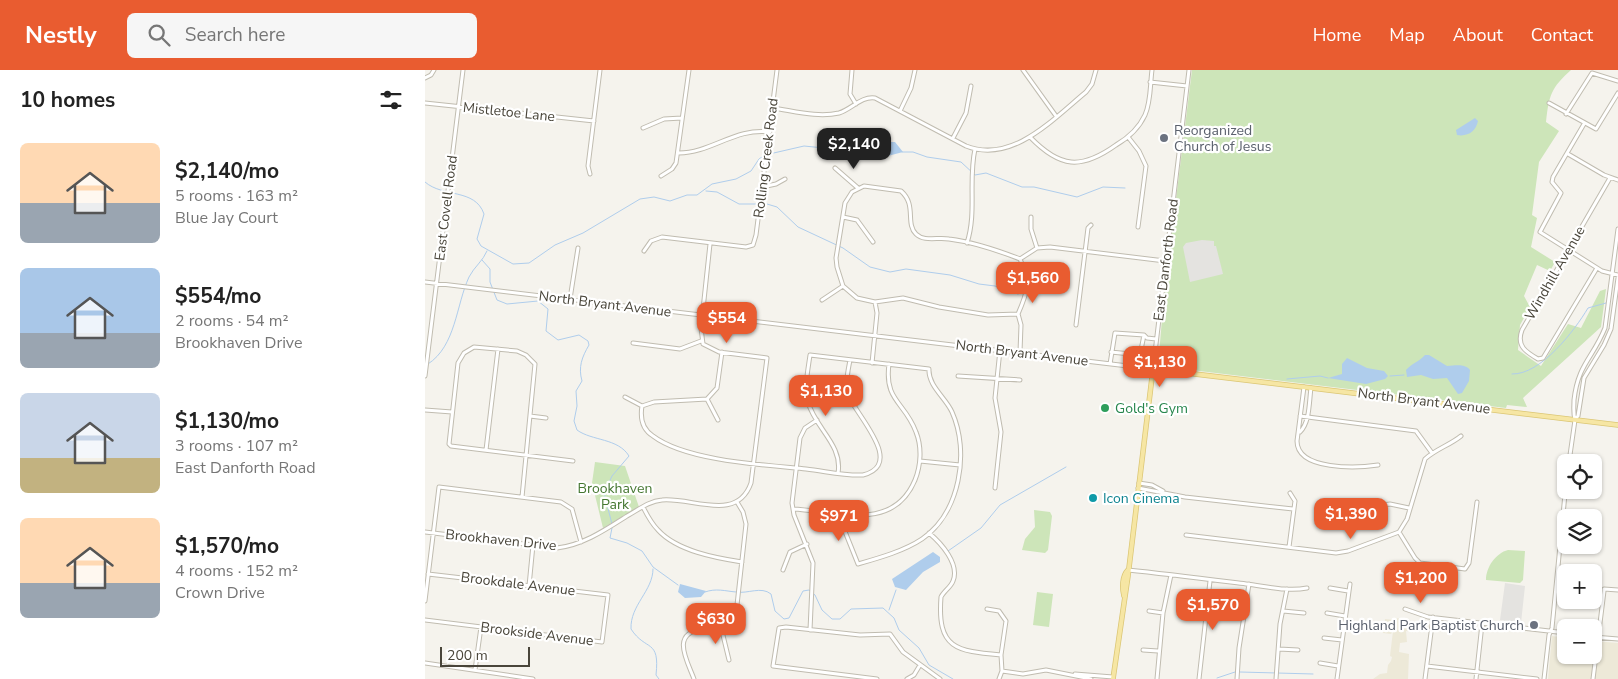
<!DOCTYPE html>
<html lang="en">
<head>
<meta charset="utf-8">
<style>
	body { margin:0; font-family:"Nunito Sans",sans-serif; background:#f6f6f6; color:#222; height:100vh; display:flex; flex-direction:column; font-size:19px; white-space:nowrap }
	* { box-sizing:border-box; margin:0 }
	p { font-size:16px; color:#767676 }
	.icon { flex:none; width:28px; height:28px; fill:none; stroke:currentColor; stroke-width:2; stroke-linecap:round; stroke-linejoin:round }
	.map { position:relative; flex:1; overflow:hidden }
	.side { display:flex; flex-direction:column; background:#fff; width:425px }
	.side>* { flex:none }
	.buttons { position:absolute; left:1132px; top:384px; display:grid; gap:10px }
	.buttons a { display:grid; place-items:center; width:45px; height:45px; border-radius:8px; background:#fff; box-shadow:0 1px 4px #0004; font-size:25px }
	.scale { position:absolute; left:15px; bottom:12px; width:90px; box-sizing:border-box; padding-left:5px; border:2px solid #49453a; border-top:0; font-size:14px; line-height:18px; white-space:nowrap; color:#49453a; -webkit-text-stroke:4px #fff; paint-order:stroke }
	.price { position:absolute; translate:-50% -42px; padding:0 11px; border-radius:10px; background:#e95c30; color:#fff; font-size:16px; line-height:32px; filter:drop-shadow(0 1px 2px #0008) }
	.price::after { content:''; position:absolute; left:50%; top:30px; width:15px; height:11px; margin-left:-8px; background:inherit; clip-path:polygon(0 0,100% 0,50% 100%) }
	.price.active { background:#222; color:#fff }
	ul { padding:0; list-style:none }
	li { display:flex; align-items:center; gap:15px; height:125px; padding:0 20px }
	li span { display:grid; place-items:center; flex:none; width:140px; height:100px; border-radius:8px; color:#555 }
	li>.icon { margin-inline-start:auto }
	span .icon { width:60px; height:60px; fill:#fffc; stroke-width:1 }
	li b { font-size:21px }
	h2 { display:flex; justify-content:space-between; align-items:center; height:60px; padding:0 20px; font-size:21px }
	header { display:flex; align-items:center; gap:30px; box-sizing:border-box; height:70px; padding:0 25px; background:#e95c30; color:#fff }
	header strong { font-size:24px }
	nav { display:flex; gap:28px; margin-inline-start:auto; font-size:18px }
	.search { width:350px; height:45px; background:#f6f6f6; display:flex; align-items:center; gap:12px; box-sizing:border-box; padding:0 18px; border-radius:8px; color:#767676; font-size:19px }
	main { display:flex; flex:1; min-height:0 }
	.map>svg:first-child { display:block }
</style>
</head>
<body>
<header>
<strong>Nestly</strong>
<div class="search"><svg class="icon" aria-label="search" viewBox="0 0 24 24"><circle cx="10" cy="10" r="6"/><path d="M15 15l6 6"/></svg>Search here</div>
<nav><a>Home</a><a>Map</a><a>About</a><a>Contact</a></nav>
</header>
<main>
<section class="side">
<h2>10 homes<svg class="icon" aria-label="filters" viewBox="0 0 24 24"><path d="M4 7h16M4 17h16"/><circle cx="9" cy="7" r="2"/><circle cx="15" cy="17" r="2"/></svg></h2>
<ul>
<li><span style="background:linear-gradient(#ffd9b3 60%,#9aa5b1 0)"><svg class="icon" aria-label="home" viewBox="0 0 24 24"><path d="M3 11l9-7 9 7M6 9v11h12V9"/></svg></span><div><b>$2,140/mo</b><p>5 rooms · 163 m²</p><p>Blue Jay Court</p></div></li>
<li><span style="background:linear-gradient(#a9c7e8 65%,#9aa5b1 0)"><svg class="icon" aria-label="home" viewBox="0 0 24 24"><path d="M3 11l9-7 9 7M6 9v11h12V9"/></svg></span><div><b>$554/mo</b><p>2 rooms · 54 m²</p><p>Brookhaven Drive</p></div></li>
<li><span style="background:linear-gradient(#c9d6e8 65%,#c2b280 0)"><svg class="icon" aria-label="home" viewBox="0 0 24 24"><path d="M3 11l9-7 9 7M6 9v11h12V9"/></svg></span><div><b>$1,130/mo</b><p>3 rooms · 107 m²</p><p>East Danforth Road</p></div></li>
<li><span style="background:linear-gradient(#ffd9b3 65%,#9aa5b1 0)"><svg class="icon" aria-label="home" viewBox="0 0 24 24"><path d="M3 11l9-7 9 7M6 9v11h12V9"/></svg></span><div><b>$1,570/mo</b><p>4 rooms · 152 m²</p><p>Crown Drive</p></div></li>
</ul>
</section>
<div class="map">
<svg width="1193" height="609" viewBox="0 0 1193 609">
	<rect width="100%" height="100%" fill="#f5f3ed"/>
	<!-- education -->
	<path fill="#ede9d8" d="M969 548 981 549V551H994L992 562 981 561 982 572 975 573 974 582 984 584 983 609H948L955 604 962 603 963 595 966 591 967 587 965 586 968 561 966 564 958 563 960 549 969 550Z
		M1127 566 1141 568V585H1169V571L1193 573V609H1123Z"/>
	<!-- green -->
	<path fill="#cde5b9" d="M767 0H1146C1126 18 1124 25 1121 52L1134 61 1114 92 1107 145 1112 148 1106 177 1130 192 1125 201 1112 195 1099 226 1105 237 1095 255 1093 280 1116 296 1143 254 1156 258 1175 221 1181 219 1176 257 1098 328 1102 337 1082 335 1081 338 733 296 739 226Z
		M170 392 200 396 214 437 178 458 167 413Z
		M609 440 625 442 627 446 623 480 620 483 597 480 600 469 610 457Z
		M1083 480 1100 481 1098 510 1095 513 1061 510C1061 497 1071 483 1083 480Z
		M612 522 628 524 624 557 608 555Z"/>
	<!-- parking -->
	<path fill="#e4e3e0" d="M777 170 789 171V176H791L798 204 765 212 758 177 761 173Z
		M742 285 769 289 767 297 740 294Z
		M1080 513 1100 516 1096 553 1075 550Z"/>
	<!-- water -->
	<path fill="#afcdec" d="M1050 48 1053 51C1051 61 1043 67 1032 65L1031 60Z
		M445 62 454 64 461 72H470L478 82 459 87 441 82Z
		M1000 285H1004L1022 296C1030 296 1039 293 1045 300L1044 311 1037 323 1033 324 1022 308 1008 309 996 305 982 307 981 300C987 293 994 292 1000 285Z
		M922 288 942 298 959 301 963 306 960 309 941 314 903 308 917 304V294Z
		M508 482 515 487V492L498 502 481 520 470 517 467 509Z
		M255 514 281 521 276 527 260 528 253 522Z"/>
	<g fill="none" stroke-linecap="round" stroke-linejoin="round">
		<!-- stream -->
		<path stroke="#afcdec" stroke-width="1" d="M477 82H488L502 87 536 92 550 105 561 103 597 117H609L652 127 678 117 700 118
			M0 112C18 128 50 118 59 144L52 169 56 176 88 194 104 193 130 175 158 163 215 129 229 127 245 131 262 125H272L287 114 311 109 326 101 334 89 340 85 379 76 399 78 424 72 444 73
			M281 121 292 122 314 134H342L352 137 373 157 418 178 445 197 465 202 481 199 525 205 554 214 570 216 593 224
			M57 190 65 199V212L72 230 82 234 113 231 123 239 121 261 133 270 154 265 163 271 164 275C157 287 153 297 157 311L151 321 152 336 149 351 152 360C167 371 193 368 204 386L187 406 179 423 187 454
			M3 294C31 276 31 235 44 207 49 197 58 191 62 181
			M1087 304C1116 305 1150 260 1163 238L1181 233
			M965 306 979 305
			M862 309 895 306 903 308
			M187 458 185 468 202 473 217 481 228 497 253 515
			M523 481 556 458 575 435 641 397
			M228 499C228 521 205 535 206 559 221 582 235 568 231 605L234 609
			M280 522C291 518 300 521 311 522 323 524 336 516 346 524L350 541 359 549 364 548 378 521 384 520 390 525 397 540 407 549H415L426 539 458 538 469 548 474 560 494 578 504 595 528 609
			M464 540 471 520
			M815 602 888 604
			M792 608 810 602"/>
		<defs>
			<path id="minor" d="M427 0 425 24 431 34
				M598 0 631 46
				M0 8 6 5 9 0
				M725 12 762 16
				M0 33 169 51
				M1124 33 1171 59 1193 23
				M348 38C369 41 393 48 414 43 427 39 436 26 450 28L541 76C587 94 627 50 661 22L667 14 671 0
				M475 41 486 18 490 0
				M1141 44 1167 3 1193 11
				M1159 54 1128 107 1127 112 1136 123 1115 162 1177 201 1193 205
				M218 58 239 49 257 48
				M605 67C635 98 656 100 691 75 703 68 714 58 720 45 726 32 725 15 727 0
				M703 67 714 81 721 96 713 157
				M528 68 541 43 546 16
				M254 83C286 83 311 57 345 62
				M1143 84 1179 105 1193 110
				M410 98 433 118
				M165 104 163 96 175 0
				M236 106 247 99 251 93 264 0
				M337 117 351 114 360 109
				M418 147 432 150 448 172
				M606 147V159L612 178
				M542 173C552 142 543 111 550 79
				M219 181 226 171 237 167 321 177 328 175 331 165 352 0
				M595 189C606 213 603 221 593 244L596 255 595 282
				M1172 198 1118 288 1113 289C1101 282 1091 276 1097 260L1185 108
				M0 212 728 299 764 0
				M145 229 153 178
				M397 230 418 216
				M593 244 563 245 514 237 478 228 450 232 432 228 418 216 412 197 411 188 420 133 427 122 439 116 476 121C492 135 480 153 491 164 499 172 513 167 524 169 548 172 572 180 595 189L612 178 625 177 740 191
				M651 255 663 158 666 155
				M208 273 255 279 276 271
				M686 282 715 285 719 265
				M447 293 452 243 450 232
				M685 294 690 263 719 265 722 268 731 269
				M0 306 38 0
				M533 306 595 310
				M879 317 872 371C872 401 933 398 953 395
				M200 327 217 336
				M282 329 293 350
				M217 336C215 348 217 359 228 366 261 391 340 395 381 399 400 401 419 406 438 405 482 394 428 342 423 324 420 313 423 301 425 290
				M217 336 229 332 282 329 292 318 297 282
				M0 340 27 342
				M105 346 121 348
				M875 346 991 361 1007 383
				M1150 349 1153 346 1159 308 1179 275 1186 259 1193 208
				M875 362C885 352 884 332 886 318
				M61 380 73 279
				M495 391 535 395
				M1144 392 1150 350C1148 343 1149 337 1149 330 1153 294 1168 288 1180 258L1193 159
				M413 403C418 375 390 358 383 332 379 317 383 300 385 285L504 299C503 316 521 328 527 342 545 382 535 443 497 469 479 481 454 488 433 494L419 459 418 445
				M714 413 727 415 738 421
				M570 418 576 362 570 328 575 280
				M713 418 760 427 868 439
				M97 427 110 294 101 285 92 281 49 277 39 283 33 293 24 374 26 376 148 391
				M218 437C222 445 227 454 233 460 252 481 291 488 317 492
				M368 439C411 441 468 463 490 410 496 395 497 377 491 362 480 332 459 331 464 294
				M911 441 965 434 984 438
				M0 462 132 478C158 475 180 460 202 446 213 440 224 431 237 430 267 427 312 453 326 413L342 288 294 282 278 274 276 258 285 174
				M974 462 990 488 995 493 1040 499 1044 493 1052 432
				M504 463C516 473 535 494 528 511 526 517 519 521 516 527 512 579 531 581 576 585
				M761 465 911 483 923 481 974 462 982 449 1000 389C1011 379 1025 375 1036 366
				M864 477 870 431 865 423
				M358 500 365 482 382 474
				M703 500C742 504 781 509 821 514 840 516 862 522 882 518
				M104 516 108 475
				M905 518 923 521
				M0 531 14 417 136 432 147 439 156 472
				M562 539 574 541 581 551 576 585 577 601
				M980 539 1003 547 1141 563
				M724 541 738 543
				M858 541 879 543
				M902 543 920 546
				M0 550 177 572 183 525 3 504
				M296 557 304 590
				M385 560 388 493 369 445 367 433 375 368 380 358 392 350
				M1169 567 1193 569
				M899 568 917 570
				M854 579 873 580
				M718 580 733 581
				M0 593 108 609
				M895 593 913 596
				M1002 596 1112 609
				M50 600 56 557
				M577 601 598 604 621 600 666 609
				M650 604 688 607
				M269 609C262 590 245 563 278 559 286 558 294 558 302 555L308 548 312 535 321 454 318 442 312 432
				M452 609 348 596 354 558 361 557 435 565 465 564 478 582 515 609
				M482 609 489 605 495 595
				M574 609 577 601
				M732 609 738 543 746 505
				M774 609 785 511
				M812 609 814 578 824 514
				M851 609 855 554 862 519
				M912 609 925 514
				M1000 609 1008 547
				M1051 609 1057 554
				M1119 609 1124 565 1127 558 1141 414
				M1168 609 1179 521V519L1193 520"/>
			<path id="major" d="M699 526C697 518 697 506 703 500
				M688 609 703 506 728 299 1193 355"/>
		</defs>
		<!-- minor casing -->
		<use href="#minor" stroke="#c0bcb0" stroke-width="5"/>
		<!-- major casing -->
		<use href="#major" stroke="#dbc674" stroke-width="5.5"/>
		<!-- minor -->
		<use href="#minor" stroke="#fff" stroke-width="3"/>
		<!-- major -->
		<use href="#major" stroke="#f6e6a4" stroke-width="4"/>
	</g>
	<!-- markers -->
	<g fill="#6b7280" stroke="#fff" stroke-width="2">
		<circle cx="739" cy="68" r="5"/>
		<circle cx="1109" cy="555" r="5"/>
	</g>
	<circle fill="#2e9e5b" stroke="#fff" stroke-width="2" cx="680" cy="338" r="5"/>
	<circle fill="#0f9aa8" stroke="#fff" stroke-width="2" cx="668" cy="428" r="5"/>
	<g text-anchor="middle" dominant-baseline="central" stroke-width="4.5" stroke-linejoin="round" paint-order="stroke">
		<!-- street labels -->
		<g font-size="14" fill="#49453a" stroke="#fff">
			<text transform="translate(84 42) rotate(6)">Mistletoe Lane</text>
			<text transform="translate(341 88) rotate(-83)">Rolling Creek Road</text>
			<text transform="translate(21 138) rotate(-83)">East Covell Road</text>
			<text transform="translate(741 190) rotate(-83)">East Danforth Road</text>
			<text transform="translate(1130 203) rotate(-60)">Windhill Avenue</text>
			<text transform="translate(180 234) rotate(7)">North Bryant Avenue</text>
			<text transform="translate(597 283) rotate(7)">North Bryant Avenue</text>
			<text transform="translate(999 331) rotate(7)">North Bryant Avenue</text>
			<text transform="translate(76 470) rotate(6)">Brookhaven Drive</text>
			<text transform="translate(93 514) rotate(7)">Brookdale Avenue</text>
			<text transform="translate(112 564) rotate(7)">Brookside Avenue</text>
		</g>
		<!-- worship labels -->
		<g font-size="14" fill="#5b616d" stroke="#fff" text-anchor="start">
			<text x="749" y="60">Reorganized<tspan x="749" dy="16">Church of Jesus</tspan></text>
			<text x="1099" y="555" text-anchor="end">Highland Park Baptist Church</text>
		</g>
		<!-- leisure labels -->
		<g font-size="14" fill="#27864d" stroke="#fff" text-anchor="start">
			<text x="690" y="338">Gold's Gym</text>
		</g>
		<!-- park labels -->
		<g font-size="14" fill="#457731" stroke="#fff">
			<text x="190" y="418">Brookhaven<tspan x="190" dy="16">Park</tspan></text>
		</g>
		<!-- culture labels -->
		<g font-size="14" fill="#0d838f" stroke="#fff" text-anchor="start">
			<text x="678" y="428">Icon Cinema</text>
		</g>
	</g>
</svg>
<div class="buttons">
<a><svg class="icon" aria-label="locate" viewBox="0 0 24 24"><circle cx="12" cy="12" r="6"/><path d="M12 2v4M12 18v4M2 12h4M18 12h4"/></svg></a>
<a><svg class="icon" aria-label="layers" viewBox="0 0 24 24"><path d="M12 4l9 5-9 5-9-5zM3 14l9 5 9-5"/></svg></a>
<a>+</a>
<a>−</a>
</div>
<div class="scale">200 m</div>
<b class="price active" style="left:429px;top:100px">$2,140</b>
<b class="price" style="left:608px;top:234px">$1,560</b>
<b class="price" style="left:302px;top:274px">$554</b>
<b class="price" style="left:735px;top:318px">$1,130</b>
<b class="price" style="left:401px;top:347px">$1,130</b>
<b class="price" style="left:926px;top:470px">$1,390</b>
<b class="price" style="left:414px;top:472px">$971</b>
<b class="price" style="left:996px;top:534px">$1,200</b>
<b class="price" style="left:788px;top:561px">$1,570</b>
<b class="price" style="left:291px;top:575px">$630</b>
</div>
</main>
</body>
</html>
